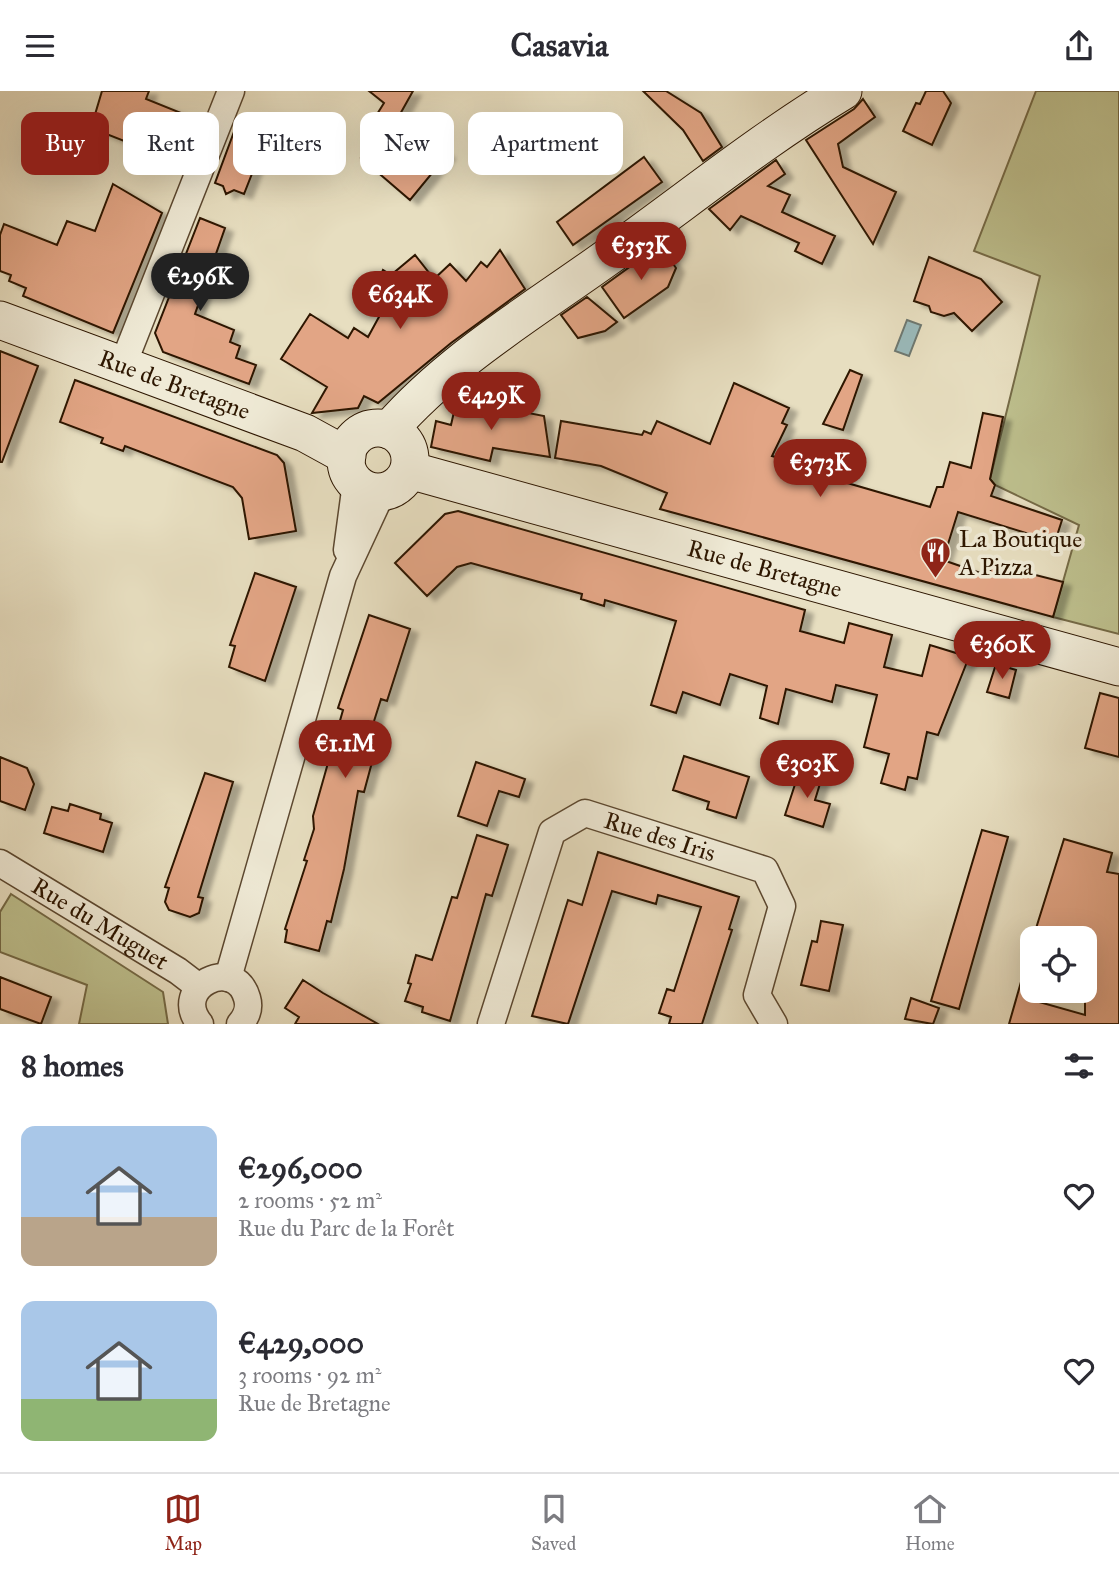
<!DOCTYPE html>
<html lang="en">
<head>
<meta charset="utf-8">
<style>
	body { margin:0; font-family:"IM FELL Great Primer",serif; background:#f2f2f3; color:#2b2b33; height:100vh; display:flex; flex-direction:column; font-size:26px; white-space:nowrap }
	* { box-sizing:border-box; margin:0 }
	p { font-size:23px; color:#7c7c81 }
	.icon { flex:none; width:38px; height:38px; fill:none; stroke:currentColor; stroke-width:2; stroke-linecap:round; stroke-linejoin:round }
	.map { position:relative; height:933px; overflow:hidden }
	.sheet { display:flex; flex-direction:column; background:#fff; flex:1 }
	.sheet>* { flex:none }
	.banner { position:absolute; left:21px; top:21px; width:700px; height:63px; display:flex; gap:14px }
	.buttons { position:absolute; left:1020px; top:835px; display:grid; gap:14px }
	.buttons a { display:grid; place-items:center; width:77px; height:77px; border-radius:14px; background:#fff; box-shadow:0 7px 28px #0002; font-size:35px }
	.price { position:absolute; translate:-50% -60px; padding:0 16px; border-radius:24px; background:#8f2418; color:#fff; font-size:23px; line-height:46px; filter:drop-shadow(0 2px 4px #0008) }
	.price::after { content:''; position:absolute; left:50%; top:42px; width:21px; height:16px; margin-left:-10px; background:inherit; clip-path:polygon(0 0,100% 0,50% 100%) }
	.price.current { background:#222; color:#fff }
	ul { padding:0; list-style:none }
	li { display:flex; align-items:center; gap:21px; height:175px; padding:0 21px }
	li span { display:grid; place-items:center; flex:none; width:196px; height:140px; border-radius:14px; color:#555 }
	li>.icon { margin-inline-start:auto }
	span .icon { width:84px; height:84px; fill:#fffc; stroke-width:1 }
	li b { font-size:30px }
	h2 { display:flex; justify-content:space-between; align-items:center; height:84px; padding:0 21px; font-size:30px }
	.chip { padding:0 24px; border-radius:14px; background:#fff; box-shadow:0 7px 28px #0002; font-size:24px; line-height:63px }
	.chip.current { background:#8f2418; color:#fff }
	header { display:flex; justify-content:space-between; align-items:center; height:91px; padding:0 21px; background:#fff; font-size:32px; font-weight:800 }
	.tab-bar { display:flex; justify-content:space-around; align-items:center; height:98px; border-top:2px solid #e1e1e2; background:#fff; font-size:19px; color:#7c7c81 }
	.tab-bar a { display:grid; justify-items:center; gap:4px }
	.tab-bar .current { color:#8f2418 }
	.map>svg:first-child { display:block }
</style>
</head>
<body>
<header><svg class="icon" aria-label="menu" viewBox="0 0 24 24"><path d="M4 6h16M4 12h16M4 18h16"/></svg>Casavia<svg class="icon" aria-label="share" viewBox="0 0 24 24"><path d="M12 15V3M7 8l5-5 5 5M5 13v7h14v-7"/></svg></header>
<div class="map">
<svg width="1119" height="933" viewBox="0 0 1119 933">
	<defs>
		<filter id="shadow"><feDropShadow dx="8" dy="4.5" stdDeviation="2" flood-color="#0004"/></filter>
	</defs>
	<rect width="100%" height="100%" fill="#e7dec0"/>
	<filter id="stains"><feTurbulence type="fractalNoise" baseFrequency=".00286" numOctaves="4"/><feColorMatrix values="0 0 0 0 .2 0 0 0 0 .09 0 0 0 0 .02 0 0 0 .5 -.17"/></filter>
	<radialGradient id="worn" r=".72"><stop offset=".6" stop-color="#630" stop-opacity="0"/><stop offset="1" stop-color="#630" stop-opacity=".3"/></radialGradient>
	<!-- green -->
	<path fill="#bdbf8d" stroke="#756a46" stroke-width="2" d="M1036 0H1119V543L1053 526 1079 434 995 394 990 388 1040 185 974 160Z
		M11 803 163 901 168 933H79L87 894 0 861V821Z"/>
	<!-- water -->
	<path fill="#9ababb" stroke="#6e7870" stroke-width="2" d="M907 229 921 234 909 265 895 260Z"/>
	<!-- building -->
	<path fill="#e2a585" stroke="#2d1600" stroke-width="2" filter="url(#shadow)" d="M102 0H149L146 8 191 26 175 70 91 37Z
		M369 0H413L399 25 447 64 410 109 361 67 386 38 374 28 384 12Z
		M643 0H666L701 22 722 56 703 70 683 39Z
		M926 0H943L951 12 932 54 903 40 916 12 920 13Z
		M863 8 875 26 838 53 843 76 896 101 873 153 806 49 854 18Z
		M238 30 268 42 244 103 234 99 226 103 223 95 215 92Z
		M644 66 662 91 573 154 557 131Z
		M776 69 785 83 768 95 790 104 782 121 835 145 822 173 795 160 799 152 741 125 730 139 709 118Z
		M113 93 162 122 113 242 23 205 26 197 9 190 11 184 0 180V144L4 133 57 154 67 130 95 140Z
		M200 127 225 137 195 223 234 239 230 251 240 255 236 267 256 274 249 293 163 261 155 242Z
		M660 154 676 177 668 196 624 227 602 196Z
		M500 159 525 198 451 252 378 312 364 305 358 317 312 322 327 296 281 268 310 223 348 247 354 237 368 246 386 213 373 202 383 179 391 184 415 164 434 188 450 173 466 190 481 171 487 176Z
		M929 166 981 188 1002 211 972 240 954 222 944 225 931 221 929 215 914 210Z
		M587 206 617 231 605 240 578 247 561 224Z
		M0 260 38 275 2 371H0Z
		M850 279 862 284 843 339 823 333Z
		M75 289 277 364 284 372 296 440 249 448 242 407 233 396 125 355 123 360 101 352 103 347 60 331Z
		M734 292 789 317 782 332 787 334 772 365 832 381 831 385 837 389 930 416 937 396H943L950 371 971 377 983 322 1003 326 990 388 995 394 991 405 1062 429 1055 451 958 421 943 469 989 485 992 473 1063 491 1053 526 660 418 667 402 601 375 555 367 561 330 642 344 644 340 651 343 657 330 710 353Z
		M473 311 544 325 550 366 493 357 490 370 431 356 436 330 451 334 456 312 473 315Z
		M458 420 805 519 800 540 844 552 849 532 892 544 884 576 922 585 930 554 969 566 938 644 927 641 917 688 908 686 905 699 881 692 889 663 864 656 877 604 836 594 832 611 786 598 778 633 760 627 767 595 730 583 720 614 683 601 676 622 651 614 676 530 605 509 604 515 581 508 582 503 471 472 457 476 427 505 395 472 445 423Z
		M255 482 296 496 265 590 229 576 235 555 230 554Z
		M369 524 410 538 387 610 381 608 369 646 378 649 364 701 358 700 344 778 331 831 327 830 319 860 285 851 287 839 285 838 307 770 304 769 314 738 313 725 343 619 338 617Z
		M996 573 1016 579 1009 607 987 601Z
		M1100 602 1119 607V666L1085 657Z
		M684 665 749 686 736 727 707 718 709 711 673 699Z
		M0 666 27 677 34 693 25 719 0 710Z
		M476 671 525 688 519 706 499 700 487 735 458 725Z
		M800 678 822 686 815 709 830 713 823 736 785 724Z
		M205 682 233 691 198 806 203 807 199 822 190 826 169 819 165 811 169 797 165 796Z
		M70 713 101 723 100 728 112 732 103 761 44 742 52 716 68 720Z
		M982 739 1008 746 959 918 931 910Z
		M477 744 508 754 492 805 486 803 450 930 422 921 423 916 405 910 411 893 408 892 416 864 432 869 452 806 457 807Z
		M1064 748 1112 762 1107 781 1119 783V933H1009L1027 870 1032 871V909L1085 924V847H1033Z
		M598 761 739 806 729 838 732 839 702 933H669L671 926 659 922 667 898 674 900 701 816 658 804 656 813 612 800 568 933 532 925 568 809 582 814Z
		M821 830 843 834 829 900 801 894 812 850 817 851Z
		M0 886 51 906 41 933 0 918Z
		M303 889 323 902 378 933H295L299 926 285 917Z
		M911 907 939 917 933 933 905 928Z"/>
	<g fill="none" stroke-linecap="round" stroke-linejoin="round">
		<defs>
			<g id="street">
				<path d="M122 276 231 0"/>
				<path d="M347 459 356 392"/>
				<path id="s1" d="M0 772 178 880 199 896"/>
				<path d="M228 887 343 485 382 401"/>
				<path d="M200 933C170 896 235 864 247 907 250 917 247 925 240 933"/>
				<path id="s2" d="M491 933 552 741 585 722 765 779 782 815 757 904 774 933"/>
			</g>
			<g id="secondary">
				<path id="s3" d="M0 229 305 342 347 365"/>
				<circle cx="378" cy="369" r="32"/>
				<path d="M389 339C449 270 531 221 605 168 684 112 760 50 843 0"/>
				<path id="s4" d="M409 379 1119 576"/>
			</g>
		</defs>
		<!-- street casing -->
		<use href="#street" stroke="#5c4830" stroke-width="29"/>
		<!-- secondary casing -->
		<use href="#secondary" stroke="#2d1600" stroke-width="39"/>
		<!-- street -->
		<use href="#street" stroke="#efead6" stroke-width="26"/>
		<!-- secondary -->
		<use href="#secondary" stroke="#efead6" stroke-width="37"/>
	</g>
	<!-- icons -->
	<defs>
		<symbol id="restaurant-pin" viewBox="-11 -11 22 30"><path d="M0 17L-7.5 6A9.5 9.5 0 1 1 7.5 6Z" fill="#8f2418" stroke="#efead6"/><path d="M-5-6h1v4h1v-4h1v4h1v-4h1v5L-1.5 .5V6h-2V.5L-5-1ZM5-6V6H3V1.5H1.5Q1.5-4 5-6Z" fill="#fff"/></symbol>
	</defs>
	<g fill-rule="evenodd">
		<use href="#restaurant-pin" x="918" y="444" width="35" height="47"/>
	</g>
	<g text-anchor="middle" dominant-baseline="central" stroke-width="7" stroke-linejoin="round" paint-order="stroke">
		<!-- street labels -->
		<g font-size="24" fill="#2d1600" stroke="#efead6">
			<text stroke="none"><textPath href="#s3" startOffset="186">Rue de Bretagne</textPath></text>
			<text stroke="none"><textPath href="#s4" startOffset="369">Rue de Bretagne</textPath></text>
			<text stroke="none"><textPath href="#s2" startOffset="318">Rue des Iris</textPath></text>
			<text stroke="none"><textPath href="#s1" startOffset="117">Rue du Muguet</textPath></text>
		</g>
		<!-- poi labels -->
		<g font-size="24" fill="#2d1600" stroke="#efead6" text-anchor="start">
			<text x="959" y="448">La Boutique<tspan x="959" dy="28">A Pizza</tspan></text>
		</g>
	</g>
	<rect width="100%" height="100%" filter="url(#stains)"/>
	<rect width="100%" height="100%" fill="url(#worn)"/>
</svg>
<div class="buttons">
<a><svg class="icon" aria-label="locate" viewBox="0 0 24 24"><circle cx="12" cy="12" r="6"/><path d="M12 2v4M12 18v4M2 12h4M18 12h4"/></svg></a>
</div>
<b class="price" style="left:641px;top:191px">€353K</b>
<b class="price current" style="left:200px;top:222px">€296K</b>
<b class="price" style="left:400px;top:240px">€634K</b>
<b class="price" style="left:491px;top:341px">€429K</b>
<b class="price" style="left:820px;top:408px">€373K</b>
<b class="price" style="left:1002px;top:590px">€360K</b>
<b class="price" style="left:345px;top:689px">€1.1M</b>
<b class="price" style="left:807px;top:709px">€303K</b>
<div class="banner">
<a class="chip current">Buy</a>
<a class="chip">Rent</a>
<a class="chip">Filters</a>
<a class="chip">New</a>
<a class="chip">Apartment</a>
</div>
</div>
<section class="sheet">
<h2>8 homes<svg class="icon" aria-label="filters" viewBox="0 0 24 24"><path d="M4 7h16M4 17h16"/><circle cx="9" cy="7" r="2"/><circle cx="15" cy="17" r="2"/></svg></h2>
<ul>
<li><span style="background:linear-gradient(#a9c7e8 65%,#b9a48a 0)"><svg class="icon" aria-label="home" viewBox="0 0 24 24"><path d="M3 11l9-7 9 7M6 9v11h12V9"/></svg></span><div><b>€296,000</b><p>2 rooms · 52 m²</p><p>Rue du Parc de la Forêt</p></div><svg class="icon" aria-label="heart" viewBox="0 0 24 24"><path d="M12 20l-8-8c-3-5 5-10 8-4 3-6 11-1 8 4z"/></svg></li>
<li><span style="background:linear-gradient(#a9c7e8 70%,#8fb573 0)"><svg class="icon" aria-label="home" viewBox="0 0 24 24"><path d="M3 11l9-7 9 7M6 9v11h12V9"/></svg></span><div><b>€429,000</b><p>3 rooms · 92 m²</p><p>Rue de Bretagne</p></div><svg class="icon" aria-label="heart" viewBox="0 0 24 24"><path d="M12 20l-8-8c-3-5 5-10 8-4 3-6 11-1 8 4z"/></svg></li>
</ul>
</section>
<nav class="tab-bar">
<a class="current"><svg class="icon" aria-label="map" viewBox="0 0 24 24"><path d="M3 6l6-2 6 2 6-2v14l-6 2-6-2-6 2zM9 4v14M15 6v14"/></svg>Map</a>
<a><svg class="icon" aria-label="saved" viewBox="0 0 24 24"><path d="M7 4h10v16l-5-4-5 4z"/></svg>Saved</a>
<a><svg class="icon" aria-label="home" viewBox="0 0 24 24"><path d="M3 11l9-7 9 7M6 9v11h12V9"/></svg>Home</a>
</nav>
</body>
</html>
